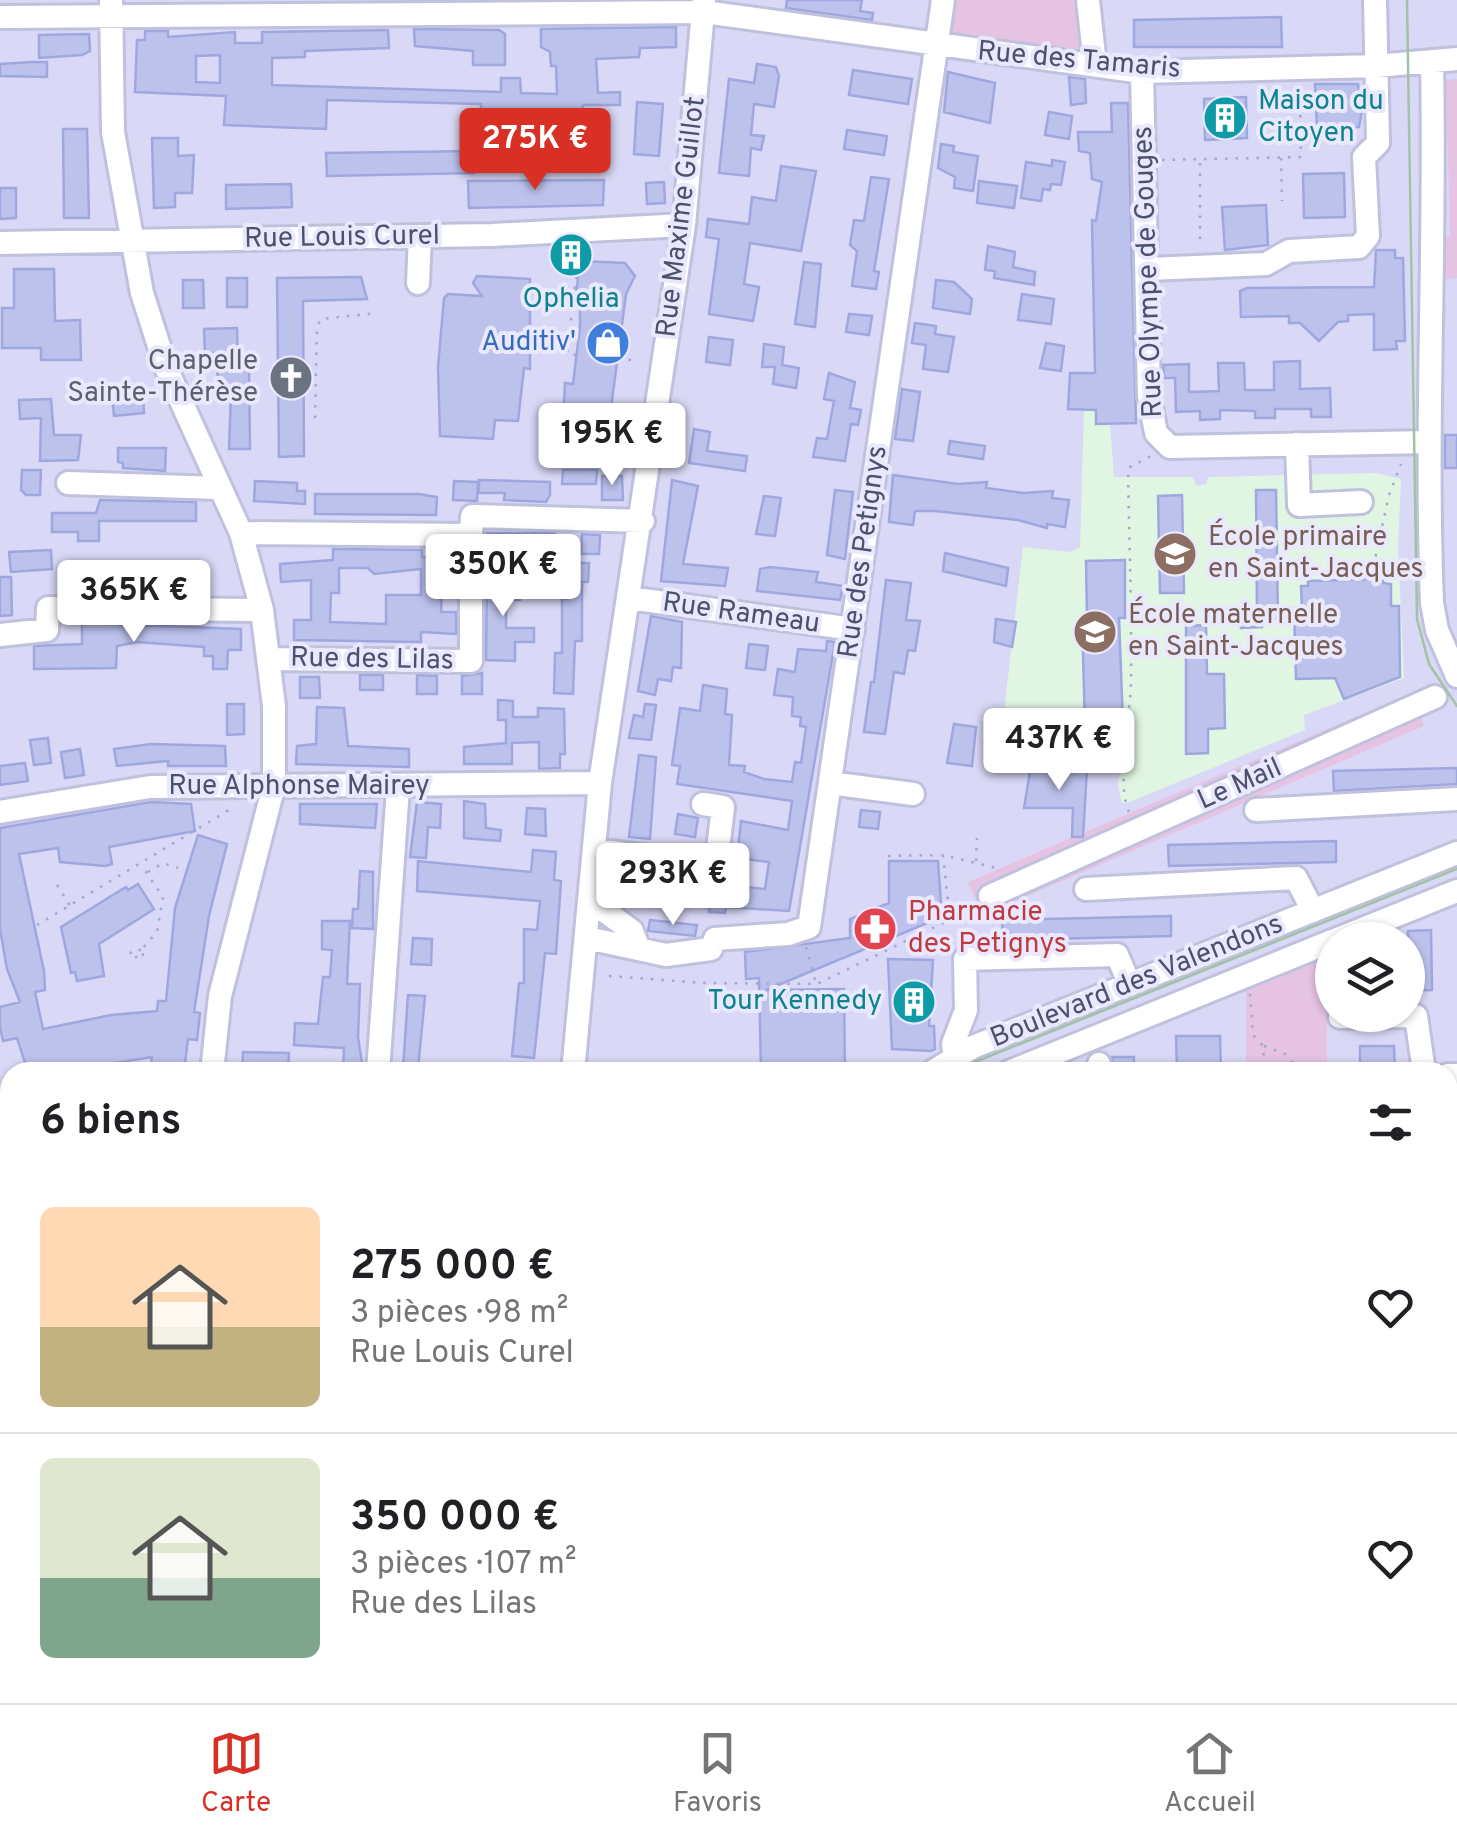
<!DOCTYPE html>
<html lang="fr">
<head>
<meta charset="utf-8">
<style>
	body { margin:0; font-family:Overpass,sans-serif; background:#f6f6f6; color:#202124; height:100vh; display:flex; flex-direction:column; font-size:38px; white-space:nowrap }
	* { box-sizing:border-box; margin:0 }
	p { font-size:32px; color:#757577 }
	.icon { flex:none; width:55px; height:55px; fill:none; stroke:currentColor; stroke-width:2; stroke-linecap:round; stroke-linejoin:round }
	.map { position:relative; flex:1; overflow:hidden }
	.side { position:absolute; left:0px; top:1062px; width:1458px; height:642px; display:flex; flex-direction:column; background:#fff; border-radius:30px 30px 0 0; box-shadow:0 2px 8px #0004 }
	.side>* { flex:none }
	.fabs { position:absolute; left:1315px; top:922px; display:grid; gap:20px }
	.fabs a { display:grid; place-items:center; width:110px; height:110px; border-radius:50%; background:#fff; box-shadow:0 2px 8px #0004; font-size:50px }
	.price { position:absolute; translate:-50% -85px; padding:0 22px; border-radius:10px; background:#fff; color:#222; font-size:32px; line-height:65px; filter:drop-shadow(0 2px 5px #0008) }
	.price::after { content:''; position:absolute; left:50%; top:60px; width:30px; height:22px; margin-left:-15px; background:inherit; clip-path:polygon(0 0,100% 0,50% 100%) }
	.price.active { background:#d93025; color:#fff }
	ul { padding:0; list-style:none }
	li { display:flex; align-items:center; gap:30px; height:250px; padding:0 40px }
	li+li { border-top:2px solid #e0e0e0 }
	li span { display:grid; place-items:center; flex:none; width:280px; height:200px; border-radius:15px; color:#555 }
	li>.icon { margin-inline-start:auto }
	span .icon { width:120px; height:120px; fill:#fffc; stroke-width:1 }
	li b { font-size:42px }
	h2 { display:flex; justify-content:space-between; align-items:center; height:120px; padding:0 40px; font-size:42px }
	.tabs { display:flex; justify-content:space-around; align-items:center; height:140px; border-top:2px solid #e0e0e0; background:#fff; font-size:28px; color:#757577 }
	.tabs a { display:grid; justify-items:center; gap:5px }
	.tabs .active { color:#d93025 }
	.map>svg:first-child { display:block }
</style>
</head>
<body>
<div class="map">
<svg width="1457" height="1703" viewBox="0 0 1457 1703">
	<rect width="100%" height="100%" fill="#e5e3fa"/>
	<!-- residential -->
	<path fill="#d9d8f6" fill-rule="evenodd" d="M0 0H1457V1703H0ZM1332 940H1408V1015H1332ZM10 1072H1448V1695H10Z"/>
	<!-- education -->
	<path fill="#e0f6e2" d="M1084 409 1096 410 1097 424H1110L1114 477H1192L1197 486 1206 484 1209 477 1376 473 1401 479 1398 547 1404 678 1304 715 1305 730 1127 803H1122L1118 785 1126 740 1001 739 1023 547 1070 552 1080 547Z
		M1457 1552V1703H1454L1427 1695H1448V1588Z"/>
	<!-- green -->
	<path fill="#e6c3e3" d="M955 0H1075L1079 49 951 35Z
		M1457 79V278L1443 279 1442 238 1450 237 1446 80Z
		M1412 693 1424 726 983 915 968 882Z
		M1327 956V1072H1246V989Z
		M1448 1243 1457 1257V1345L1448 1340Z"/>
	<!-- building -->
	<path fill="#bdc2ed" stroke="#9ea7de" stroke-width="2.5" fill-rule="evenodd" d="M787 0H862L860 11 873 13 872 20 786 8Z
		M1281 17 1282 47H1134V20Z
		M676 27V47L640 48 639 57 596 59 598 93 620 92V105H583L582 136 480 134 481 104 327 100 326 129 224 125 226 96 135 92 137 40H145V31H168V37L235 32V43H262V32L388 30 389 48 305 51V57L272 58V85L501 92V78H520L521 93 557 94 556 66H551L550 52 541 47V29ZM220 55V83L196 82V56Z
		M414 29 499 30 505 34V65H473V51L415 46Z
		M89 34 90 51 82 55 39 58V35Z
		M32 62H47V77L0 76V64Z
		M757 64 776 67 779 76 774 107 754 104 751 135 764 136 761 150 751 148 749 176 719 173 729 79 754 83Z
		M853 70 912 79 908 104 849 95Z
		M948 72 995 83 990 123 944 112Z
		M1069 77 1085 79 1086 103 1071 105Z
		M1315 84H1358L1362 110 1359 127 1317 129Z
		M1246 97 1247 138 1205 140 1204 99Z
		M637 102 663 104 659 156 634 154Z
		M1111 103H1128L1136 423 1096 424V410L1068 409 1070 373H1095L1092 220 1096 221 1102 182 1092 179 1090 153 1079 151 1078 132H1112Z
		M1049 112 1072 116 1069 139 1045 135Z
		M63 129H87L89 218H64Z
		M847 130 887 136 884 155 844 149Z
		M152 138H178V156L194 155 192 193H175V207L154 208Z
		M941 144 954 146 953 152 978 156 973 191 954 188 955 177 938 168Z
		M475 151 474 173 327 176 326 153Z
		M1052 160 1065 162 1061 185 1051 184 1050 190 1043 189 1041 201 1021 198 1026 162 1052 166Z
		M781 166 816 171 801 251 750 243 744 284 759 287 753 321 709 314 719 239 706 237 708 219 749 224 752 197 776 201Z
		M1344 173 1345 217 1304 218 1303 174Z
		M871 177 889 179 874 271 879 272 876 289 852 286 857 251 850 245 854 220 864 221Z
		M604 180 603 205 469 208 468 181Z
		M979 181 1017 186 1014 208 977 203Z
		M664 182 665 203 647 204 646 183Z
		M291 184 292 207 226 209V185Z
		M0 188H16V218L0 219Z
		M1266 205 1268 245 1225 250 1222 207Z
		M988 246 1015 252 1013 267 1035 272 1034 285 994 278 995 271 985 270Z
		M1376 250H1395V258H1403L1405 341H1396L1397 349 1374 350V314L1348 315V321L1338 322 1319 341 1300 323H1289V316L1241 317 1240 291 1247 288 1374 287Z
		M580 261 625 263 635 276 626 294 606 446 562 441 565 383 573 384 580 326V305L575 304Z
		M804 262 821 264 815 327 795 324Z
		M14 269H54L55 321 80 320 81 360H41V348H2V308H14Z
		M477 276 530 279V369L524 368 518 421 495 420 493 439 440 436 438 367 444 298 448 294 482 296 473 283Z
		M361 277 367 299 303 301 304 456 279 457 277 278Z
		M227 278H247V307H227Z
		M183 280H203L204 308H183Z
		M936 280 954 282 972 299 970 314 933 308Z
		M1022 294 1054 299 1051 324 1018 320Z
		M849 314 872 316 869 335 846 332Z
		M915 323 936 326 935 334 954 337 948 372 923 369 926 345 912 343Z
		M237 328 238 371H249L250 449H229L231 394H218L217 353H205L204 329Z
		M709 337 733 340 730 365 706 362Z
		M1046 343 1064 346 1061 371 1040 368Z
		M764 344 784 347 782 365 799 368 796 388 773 384 775 367H762Z
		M1300 361V389L1330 388 1331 417H1311V409H1275V418H1255V411L1220 410V419L1200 420V411L1176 412 1175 378H1164L1163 365 1189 364V392L1219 391 1218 363H1244L1245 390H1274V362Z
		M829 373 855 382 850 408 861 410 858 425 851 424 845 461 813 457 817 438 827 439 834 401 824 399Z
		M902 389 920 392 913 441 895 439Z
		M143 394 144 413 114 416 112 397Z
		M51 399 54 435H81L78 460 40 461 41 418 20 419 19 400Z
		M694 429 710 432 707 451 747 456 745 471 689 463Z
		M1445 435H1457V468H1445Z
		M950 441 985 446 983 459 948 454Z
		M118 448H166L165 471 123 468V463L118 462Z
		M22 470H41L40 495H26L21 490Z
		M563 470H597L596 484H562Z
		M893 475 958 484 987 482 986 488 1023 493 1053 491 1052 498 1069 500 1065 527 1047 524V528L1018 520 935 511H915L913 525 889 522Z
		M602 476H622L623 500H602Z
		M479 480 550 482V495L546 502 504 500 505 493H479Z
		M672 480 698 486 683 564 728 568 725 586 661 581Z
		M255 481 297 483V491H305V504L254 501Z
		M454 481 478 482 477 501 453 500Z
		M835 490 853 492 845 559 827 555Z
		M1256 490H1276L1278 619H1262V627L1241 628 1240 612H1257Z
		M315 494H419L437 497 436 515 315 514Z
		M1182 495 1184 593H1160L1158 496Z
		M764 496 781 498 775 536 756 534Z
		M100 500 196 502V521H99V541H78V532H52V513H96Z
		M487 533H555L554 552H486Z
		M582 534 600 535 599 554H581Z
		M333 549 422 550V557L456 558V579L442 582 441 612H456V634L421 632V642L294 640V620H311V580L281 582 280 564 333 560ZM339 568H368L374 574 421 569V595H386V624L330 622 331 593H339Z
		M51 550 52 569 11 572 9 552Z
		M945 553 1008 568 1006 586 943 571Z
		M1125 560V618H1119L1123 725 1085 727 1082 618H1087L1086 561Z
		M573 563H589L588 582H582V641H575L573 694 554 693 555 653H562V599H567Z
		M83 567 206 570 205 590 82 588Z
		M770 567 818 572 816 582 843 586 840 600 757 591 760 569Z
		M493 576H520V600H506V628H534V642H515V661L486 660 487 579Z
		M0 577H11L12 615 0 616Z
		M1383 579V583L1391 584V606H1399L1400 677 1344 699 1335 678 1296 679 1294 608H1302L1301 586H1308V581Z
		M886 580 911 583 906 620 920 621 915 651 908 650 904 674 894 672 885 734 864 732 871 682H874Z
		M651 616 682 622 681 668 673 667 671 681 658 679 655 695 638 691Z
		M996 619 1016 622 1012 647 994 642Z
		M82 623 241 629V650H228L227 669H213V656H204V647L137 642 117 646 116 668 34 669V646L82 644Z
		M1206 625 1207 674H1224L1225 728 1208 729V753L1186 754V626Z
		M827 641 835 642 789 911 726 907 725 913 709 912 710 901 658 894 656 906 638 903V896L623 894 626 873 765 889 769 862 737 858 741 821 788 830 792 801 677 784 680 766 672 765 680 708 700 711 703 685 727 689 725 714 732 715 729 765 745 766 744 772 764 779 792 782 795 762 801 763 806 727 800 726 801 717 792 716 793 697 774 695 778 669 795 672 798 649 826 651Z
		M749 644 768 646 765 670 746 668Z
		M482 673V694H462V676Z
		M360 675H383V690H360Z
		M417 675 437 676V694H417Z
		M300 677H319L320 698H300Z
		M498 700 513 701V717H538V708L564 709 565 754H560V768L539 769V742L512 743V764H464V747L506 743V720H498Z
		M227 704H244V734L227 735Z
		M645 704 656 705 651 740 629 738 634 715 643 717Z
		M317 707 344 708 348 746 409 749V767L296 764 297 746 316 744Z
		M954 724 976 727 972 766 947 763Z
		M48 738 51 763 34 765 30 740Z
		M151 744 225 746 226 766H168V761L117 766 114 749Z
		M80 749 84 775 65 778 61 752Z
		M639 755 656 757 650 839 629 837Z
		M25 763 28 781 0 785V766Z
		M1031 765H1046V770L1087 769 1083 837H1072L1073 808H1024Z
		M1457 768V784L1334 791 1333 771Z
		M464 801 485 804 486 828 501 830 500 841 464 838Z
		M151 802 191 804 195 831 109 847 112 864 105 866 60 862 58 848 19 854 44 971 45 990 35 992 43 1029 111 1015 157 1011 158 1001H166L175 908 198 835 227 844 209 916 194 1012 200 1013 197 1040 188 1039 184 1072 150 1069 152 1057 60 1072H28L17 1038 3 1041 0 1027V1007L20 1002 7 969 0 929V828Z
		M417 802 441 804 440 828 428 827 426 858 410 857Z
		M300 804H377L375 828 300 824Z
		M527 808 545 809 546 836 525 834Z
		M861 810 880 812 878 829 859 827Z
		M678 814 698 818 695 837 675 834Z
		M1336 841V862L1169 866 1168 845Z
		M533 850 556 852 554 880 561 881 556 954 545 953 534 1058 512 1056 519 983H524V929L537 930 540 901 417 891 418 861 531 872Z
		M889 861H938L942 917 766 990 844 989 845 1072H761L759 978 746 979 745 952 850 938V919L889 903Z
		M360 871 373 872V929L352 928 353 909H358Z
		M138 884 154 909 99 944 104 976 77 981 75 972 71 973 61 927 126 887 128 890Z
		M1171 916V936L1003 940 1002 920Z
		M650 920 697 925 695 936 648 931Z
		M322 921H350L347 984H360L358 1037 363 1070 343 1069 344 1048 294 1045 295 1023 318 1024 323 977H330L332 950 322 949Z
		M1431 930 1432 990 1408 991V931Z
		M413 938 432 939 431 965 411 964Z
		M888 959 933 960 929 1026H934L935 1049 931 1051 892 1049Z
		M408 995 425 996 418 1069 403 1068Z
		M1176 1036H1220L1221 1072H1177Z
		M1360 1046H1394L1395 1072H1360Z
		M243 1052 289 1053 288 1072H242Z
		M1112 1057H1134V1072H1114Z"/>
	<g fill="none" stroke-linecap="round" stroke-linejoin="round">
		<defs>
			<path id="minor" d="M111 0 113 132 142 293 166 368 241 533 262 610 274 706V785L220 996 212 1072
				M1088 0 1095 65
				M0 17 704 12 1142 72 1376 66 1457 59
				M1432 61C1436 242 1425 422 1432 603L1437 630 1457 676
				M1142 72 1149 396 1156 433 1170 447 1429 442
				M0 243 492 235 684 225
				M1149 269 1266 264 1289 251 1359 247 1368 236 1364 157 1378 143 1375 0
				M418 283 420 236
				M1297 444 1299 505 1361 502
				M68 483 219 488
				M241 533 471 535 472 516 643 521
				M629 598 853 629
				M0 635 47 630 48 608 262 610
				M268 659 471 661V535
				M830 783 913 794
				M1256 810 1457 799
				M0 812 150 787 600 783
				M596 850 716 866 723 807 703 804
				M1086 889 1296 878 1313 911
				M990 896 1435 697
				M591 901 632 931 639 949
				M587 938 666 955 711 949 715 939 788 934 809 927 943 0
				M1335 940 1457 891
				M1340 1017 1416 1016 1424 1072
				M955 1058 953 1044 966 1010 965 959 1117 955 1130 985
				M1099 1064V1072
				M378 1072 398 788
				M573 1072 600 783 684 225 704 0
				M932 1072 973 1047 1457 853
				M1009 1072 1332 941
				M1448 1075H1457
				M1448 1197 1457 1196
				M1448 1226 1457 1238
				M1448 1348 1457 1351
				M1448 1524 1457 1486
				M425 1695V1703
				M274 1703 302 1695
				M526 1703V1695
				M969 1703 975 1696
				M1400 1703 1402 1695"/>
			<path id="major" d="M0 1126 10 1169
				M0 1217 5 1286
				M90 1695 92 1703
				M124 1695 126 1703"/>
		</defs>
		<!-- minor casing -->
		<use href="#minor" stroke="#bfc1dd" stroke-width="28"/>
		<!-- major casing -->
		<use href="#major" stroke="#fff" stroke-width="35"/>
		<!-- path -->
		<path stroke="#a0a7d1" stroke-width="2.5" stroke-dasharray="2.5 8" stroke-linecap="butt" d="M1281 158 1282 201
			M1162 160 1301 157 1300 89
			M1200 239V160
			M576 355 567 353 579 252
			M618 359 631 360
			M315 418 317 327 321 319 378 313
			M1371 577 1389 495 1401 464
			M1129 812C1116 783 1130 718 1131 683 1132 611 1129 539 1128 468L1151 456
			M888 856 941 855
			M976 861 977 838
			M148 872 163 863 178 868
			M57 885 71 907
			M950 920 943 855 1000 869
			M37 925 234 807
			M806 947 816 983
			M141 950 131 951 130 957H144L141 950 157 932 163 897 142 866
			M609 976 704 983 817 984 974 908
			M1250 994 1253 1035 1263 1046 1265 1072
			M1264 1046 1285 1054 1300 1072"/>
		<!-- minor -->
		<use href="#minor" stroke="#fff" stroke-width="22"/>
		<!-- major -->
		<use href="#major" stroke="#a9a0f3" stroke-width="30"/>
		<!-- tram -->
		<path stroke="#a3c2a4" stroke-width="2.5" d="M1407 0 1417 619 1429 664 1457 706
			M950 1072 1457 869
			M98 1695 100 1703
			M115 1695 117 1703"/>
	</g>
	<!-- icons -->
	<defs>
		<symbol id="building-disc" viewBox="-11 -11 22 22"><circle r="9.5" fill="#0f9aa8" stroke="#eae8fd"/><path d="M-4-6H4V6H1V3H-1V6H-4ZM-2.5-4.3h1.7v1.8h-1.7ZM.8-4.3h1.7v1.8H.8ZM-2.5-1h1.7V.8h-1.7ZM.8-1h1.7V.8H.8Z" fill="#fff"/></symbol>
		<symbol id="shop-disc" viewBox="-11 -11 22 22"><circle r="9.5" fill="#3f7fe0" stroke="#eae8fd"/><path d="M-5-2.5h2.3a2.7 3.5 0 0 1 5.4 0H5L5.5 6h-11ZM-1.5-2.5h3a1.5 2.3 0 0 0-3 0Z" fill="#fff"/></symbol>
		<symbol id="church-disc" viewBox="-11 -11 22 22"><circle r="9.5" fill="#6b7280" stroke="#eae8fd"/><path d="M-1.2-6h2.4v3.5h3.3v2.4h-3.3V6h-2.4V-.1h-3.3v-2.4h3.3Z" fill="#fff"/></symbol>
		<symbol id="school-disc" viewBox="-11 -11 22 22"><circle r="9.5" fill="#8d6e63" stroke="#eae8fd"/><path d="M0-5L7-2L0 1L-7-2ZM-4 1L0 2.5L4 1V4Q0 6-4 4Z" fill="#fff"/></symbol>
		<symbol id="pharmacy-disc" viewBox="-11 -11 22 22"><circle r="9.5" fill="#e0444e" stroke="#eae8fd"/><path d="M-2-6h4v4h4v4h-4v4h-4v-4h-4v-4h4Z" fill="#fff"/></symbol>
	</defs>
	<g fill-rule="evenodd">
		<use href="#building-disc" x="1200" y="93" width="50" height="50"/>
		<use href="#building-disc" x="546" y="230" width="50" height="50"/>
		<use href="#shop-disc" x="583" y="318" width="50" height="50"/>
		<use href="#church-disc" x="266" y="353" width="50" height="50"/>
		<use href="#school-disc" x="1150" y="529" width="50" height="50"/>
		<use href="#school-disc" x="1070" y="607" width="50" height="50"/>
		<use href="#pharmacy-disc" x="850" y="904" width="50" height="50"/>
		<use href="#building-disc" x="889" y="977" width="50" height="50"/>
	</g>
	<g text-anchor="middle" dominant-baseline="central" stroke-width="8" stroke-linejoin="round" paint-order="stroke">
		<!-- street labels -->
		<g font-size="28" fill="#4b516f" stroke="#eae8fd">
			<text transform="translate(1079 61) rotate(5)">Rue des Tamaris</text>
			<text transform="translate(682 217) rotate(-83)">Rue Maxime Guillot</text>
			<text transform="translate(342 238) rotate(-1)">Rue Louis Curel</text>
			<text transform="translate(1149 272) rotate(-92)">Rue Olympe de Gouges</text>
			<text transform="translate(864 552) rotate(-82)">Rue des Petignys</text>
			<text transform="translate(741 614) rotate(8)">Rue Rameau</text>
			<text transform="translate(372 660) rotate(1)">Rue des Lilas</text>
			<text transform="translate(1240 785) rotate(-24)">Le Mail</text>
			<text x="299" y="787">Rue Alphonse Mairey</text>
			<text transform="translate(1137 982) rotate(-22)">Boulevard des Valendons</text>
		</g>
		<!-- culture labels -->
		<g font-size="28" fill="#0d838f" stroke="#eae8fd" text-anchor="start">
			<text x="1258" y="102">Maison du<tspan x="1258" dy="32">Citoyen</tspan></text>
			<text x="571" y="300" text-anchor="middle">Ophelia</text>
			<text x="882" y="1002" text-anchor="end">Tour Kennedy</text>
		</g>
		<!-- shop labels -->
		<g font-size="28" fill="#366cbe" stroke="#eae8fd" text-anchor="end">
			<text x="576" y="343">Auditiv'</text>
		</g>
		<!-- worship labels -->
		<g font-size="28" fill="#5b616d" stroke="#eae8fd" text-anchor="end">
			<text x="258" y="362">Chapelle<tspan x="258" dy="32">Sainte-Thérèse</tspan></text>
		</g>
		<!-- education labels -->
		<g font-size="28" fill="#785e54" stroke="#eae8fd" text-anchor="start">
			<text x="1208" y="538">École primaire<tspan x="1208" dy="32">en Saint-Jacques</tspan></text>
			<text x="1128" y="616">École maternelle<tspan x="1128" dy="32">en Saint-Jacques</tspan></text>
		</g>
		<!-- health labels -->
		<g font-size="28" fill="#be3a42" stroke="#eae8fd" text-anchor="start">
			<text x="908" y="913">Pharmacie<tspan x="908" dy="32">des Petignys</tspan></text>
		</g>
	</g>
</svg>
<div class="fabs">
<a><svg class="icon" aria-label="layers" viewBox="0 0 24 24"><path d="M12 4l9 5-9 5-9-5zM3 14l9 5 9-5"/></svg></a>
</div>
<b class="price active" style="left:535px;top:193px">275K €</b>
<b class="price" style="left:612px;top:488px">195K €</b>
<b class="price" style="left:503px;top:619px">350K €</b>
<b class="price" style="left:134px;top:645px">365K €</b>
<b class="price" style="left:1059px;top:793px">437K €</b>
<b class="price" style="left:673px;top:928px">293K €</b>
<section class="side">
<h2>6 biens<svg class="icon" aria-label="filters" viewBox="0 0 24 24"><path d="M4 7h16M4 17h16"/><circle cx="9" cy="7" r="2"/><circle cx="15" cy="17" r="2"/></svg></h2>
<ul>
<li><span style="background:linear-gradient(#ffd9b3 60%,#c2b280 0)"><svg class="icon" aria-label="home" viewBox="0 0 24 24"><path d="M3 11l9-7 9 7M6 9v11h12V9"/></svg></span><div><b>275 000 €</b><p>3 pièces · 98 m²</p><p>Rue Louis Curel</p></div><svg class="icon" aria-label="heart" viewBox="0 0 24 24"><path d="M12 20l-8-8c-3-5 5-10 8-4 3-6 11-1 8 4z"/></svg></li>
<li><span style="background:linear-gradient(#dfe7d0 60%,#7fa58c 0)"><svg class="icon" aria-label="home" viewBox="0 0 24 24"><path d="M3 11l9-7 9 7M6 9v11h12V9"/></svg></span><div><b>350 000 €</b><p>3 pièces · 107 m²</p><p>Rue des Lilas</p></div><svg class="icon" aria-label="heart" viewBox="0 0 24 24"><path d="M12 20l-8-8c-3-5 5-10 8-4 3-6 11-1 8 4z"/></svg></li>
</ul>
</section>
</div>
<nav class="tabs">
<a class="active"><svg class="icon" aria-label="map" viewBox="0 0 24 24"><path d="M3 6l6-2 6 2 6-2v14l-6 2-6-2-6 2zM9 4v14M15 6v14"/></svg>Carte</a>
<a><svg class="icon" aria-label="saved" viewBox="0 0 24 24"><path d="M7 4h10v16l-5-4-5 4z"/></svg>Favoris</a>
<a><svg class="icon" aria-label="home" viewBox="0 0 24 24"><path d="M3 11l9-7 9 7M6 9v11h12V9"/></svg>Accueil</a>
</nav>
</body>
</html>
